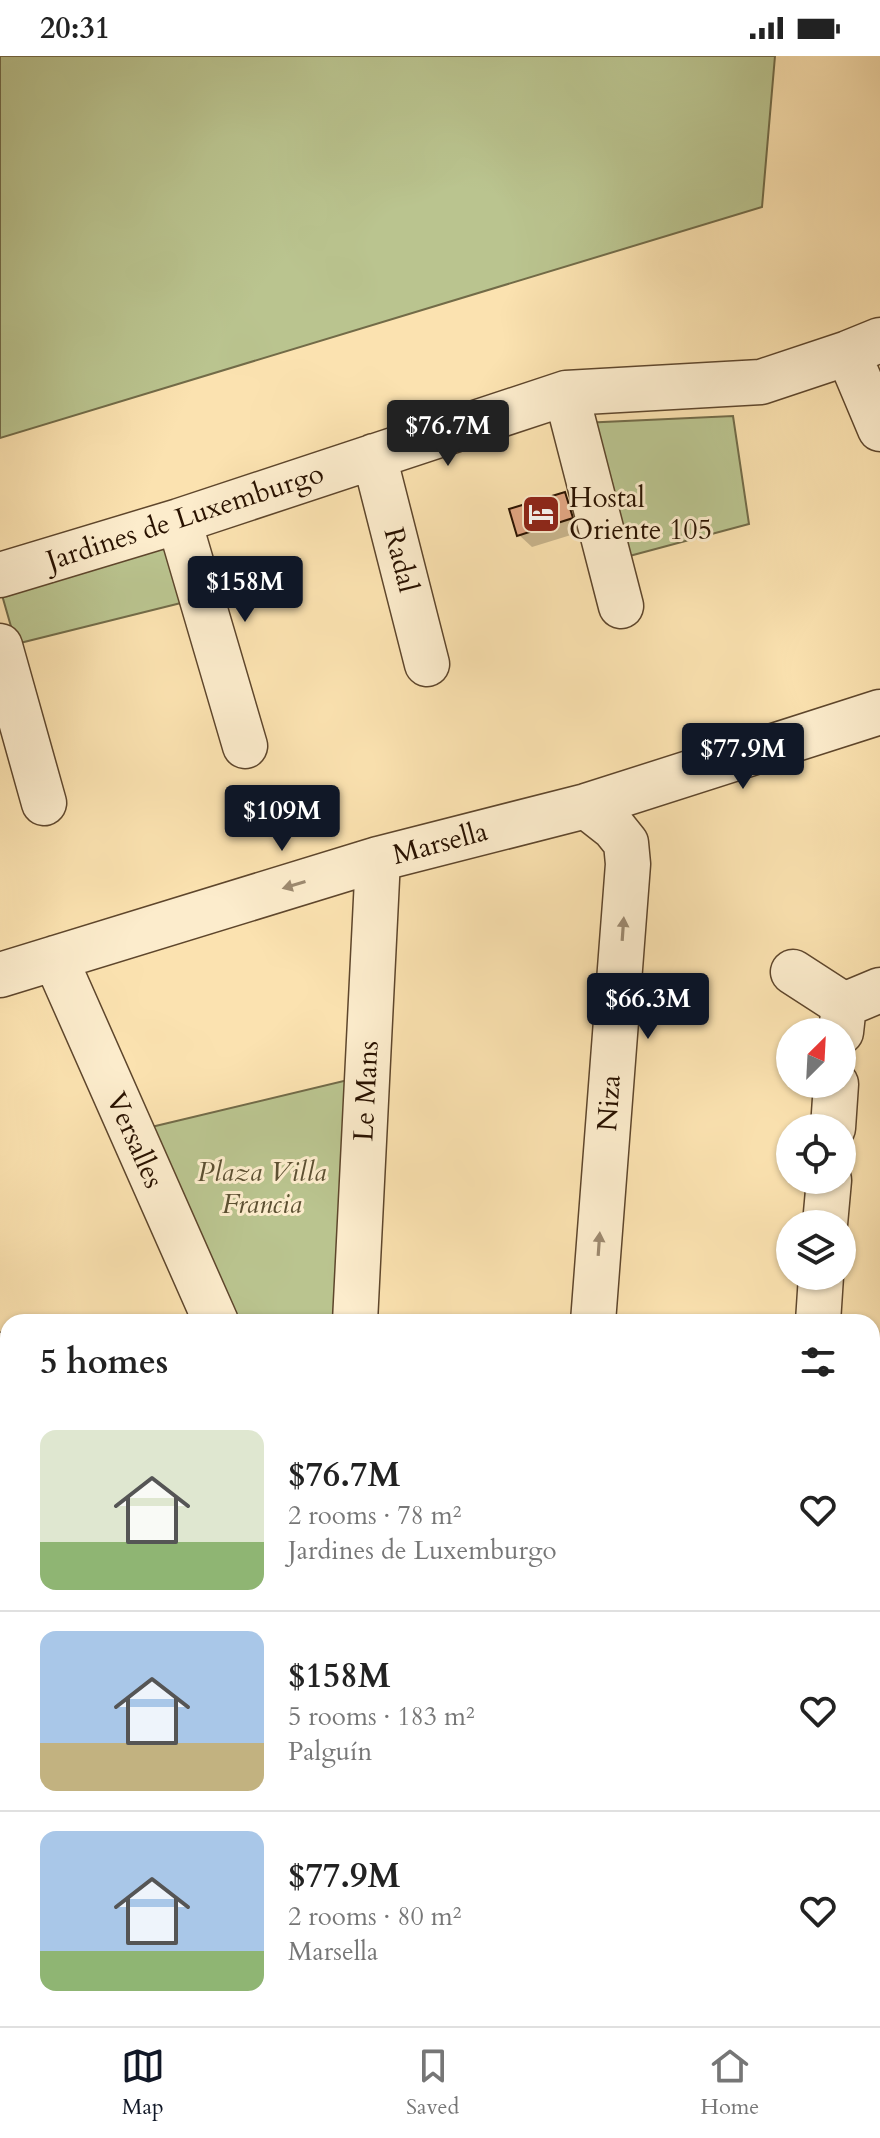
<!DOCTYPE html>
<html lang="en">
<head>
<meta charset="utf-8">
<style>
	body { margin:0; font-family:Cardo,serif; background:#f2f2f2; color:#222; height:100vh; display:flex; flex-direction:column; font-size:30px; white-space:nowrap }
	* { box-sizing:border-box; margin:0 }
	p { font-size:26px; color:#767676 }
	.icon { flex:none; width:44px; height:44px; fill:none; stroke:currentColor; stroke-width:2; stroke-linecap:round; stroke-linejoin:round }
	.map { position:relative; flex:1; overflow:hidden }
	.panel { position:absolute; left:0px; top:1258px; width:880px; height:712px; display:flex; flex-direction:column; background:#fff; border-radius:24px 24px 0 0; box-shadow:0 2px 6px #0004 }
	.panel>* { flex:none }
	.needle { width:52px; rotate:24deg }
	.tools { position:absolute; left:776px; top:962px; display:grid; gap:16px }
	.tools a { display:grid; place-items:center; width:80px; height:80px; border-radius:50%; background:#fff; box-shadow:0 2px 6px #0004; font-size:40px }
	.price { position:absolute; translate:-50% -68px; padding:0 18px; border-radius:8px; background:#111827; color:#fff; font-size:26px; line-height:52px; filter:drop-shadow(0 2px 4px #0008) }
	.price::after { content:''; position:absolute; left:50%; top:48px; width:24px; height:18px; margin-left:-12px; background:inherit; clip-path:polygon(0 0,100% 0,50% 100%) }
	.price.on { background:#222; color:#fff }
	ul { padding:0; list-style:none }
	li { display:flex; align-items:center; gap:24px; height:200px; padding:0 40px }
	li+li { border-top:2px solid #e0e0e0 }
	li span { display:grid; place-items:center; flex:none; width:224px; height:160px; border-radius:16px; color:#555 }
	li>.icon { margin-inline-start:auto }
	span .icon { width:96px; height:96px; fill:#fffc; stroke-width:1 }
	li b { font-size:34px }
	h2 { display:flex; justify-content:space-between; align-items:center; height:96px; padding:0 40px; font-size:34px }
	.status { display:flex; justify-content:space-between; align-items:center; height:56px; padding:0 40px; background:#fff; direction:ltr }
	.status svg { height:22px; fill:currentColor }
	.dock { display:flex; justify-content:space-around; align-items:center; height:112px; border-top:2px solid #e0e0e0; background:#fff; font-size:22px; color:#767676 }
	.dock a { display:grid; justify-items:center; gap:4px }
	.dock .on { color:#111827 }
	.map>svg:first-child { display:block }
</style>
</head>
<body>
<div class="status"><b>20:31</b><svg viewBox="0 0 49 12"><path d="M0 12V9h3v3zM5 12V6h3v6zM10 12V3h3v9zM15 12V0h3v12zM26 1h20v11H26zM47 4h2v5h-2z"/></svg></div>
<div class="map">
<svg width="880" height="1970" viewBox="0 0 880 1970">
	<rect width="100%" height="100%" fill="#fbe2b0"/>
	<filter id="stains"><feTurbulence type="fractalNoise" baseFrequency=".0025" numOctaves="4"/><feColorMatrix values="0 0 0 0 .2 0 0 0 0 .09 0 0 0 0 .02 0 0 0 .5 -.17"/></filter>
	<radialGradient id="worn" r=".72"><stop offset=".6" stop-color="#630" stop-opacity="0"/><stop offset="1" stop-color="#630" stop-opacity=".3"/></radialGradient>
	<!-- green -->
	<path fill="#bac48f" stroke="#726b48" stroke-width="2" d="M0 0H775L762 151 0 382Z
		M733 360 749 468 622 502 582 367Z
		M171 478 189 545 16 588 0 532Z
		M352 1023 340 1266H230L143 1073Z"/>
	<!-- shadow -->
	<path fill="#0003" d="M564 438 577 451 584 475 532 491 519 479Z"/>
	<!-- building -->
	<path fill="#e3a784" stroke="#291200" stroke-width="2" d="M565 436 573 462 517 480 509 453Z"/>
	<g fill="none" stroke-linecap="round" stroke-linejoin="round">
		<defs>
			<path id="minor" d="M848 297 880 373
				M566 337 621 550
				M374 400 427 608
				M179 465 245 690
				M0 519 179 465 566 337 761 326 848 297 880 284
				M0 590 44 747
				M586 750 614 772 626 787 628 808 593 1266
				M55 902 216 1266
				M793 916 844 949 841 976
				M0 919 378 803 586 750 880 656
				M844 949 880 934
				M833 1072 836 1028
				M825 1168 829 1124
				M355 1266 378 803
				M818 1266 821 1220
				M0 1299 8 1316
				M872 1549 880 1550
				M0 1638 8 1637
				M872 1773H880
				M0 1871 8 1870
				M46 1962V1970
				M264 1962 265 1970
				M509 1962 512 1970
				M701 1969 713 1970"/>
		</defs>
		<!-- minor casing -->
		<use href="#minor" stroke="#5e462c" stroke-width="47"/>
		<!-- minor -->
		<use href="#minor" stroke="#fceccc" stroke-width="44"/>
	</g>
	<!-- one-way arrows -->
	<defs><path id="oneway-solid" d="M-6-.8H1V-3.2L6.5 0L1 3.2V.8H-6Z" transform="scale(2)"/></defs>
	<g fill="#9d8a70">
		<use href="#oneway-solid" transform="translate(294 829) rotate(163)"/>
		<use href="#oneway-solid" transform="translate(623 873) rotate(-86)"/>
		<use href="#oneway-solid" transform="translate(599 1188) rotate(-86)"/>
	</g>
	<!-- icons -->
	<defs>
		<symbol id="hotel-square" viewBox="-11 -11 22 22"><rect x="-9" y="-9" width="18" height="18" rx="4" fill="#8f2418" stroke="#fceccc"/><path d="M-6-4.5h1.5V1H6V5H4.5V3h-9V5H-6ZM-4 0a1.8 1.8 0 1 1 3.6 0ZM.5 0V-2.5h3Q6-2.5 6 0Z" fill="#fff"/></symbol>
	</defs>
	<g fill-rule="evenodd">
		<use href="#hotel-square" x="519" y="436" width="44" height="44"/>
	</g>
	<g text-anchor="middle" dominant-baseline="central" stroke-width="6" stroke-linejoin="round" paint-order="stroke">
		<!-- poi labels -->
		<g font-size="28" fill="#291200" stroke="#fceccc" text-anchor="start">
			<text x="569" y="442">Hostal<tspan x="569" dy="32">Oriente 105</tspan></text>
		</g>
		<!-- street labels -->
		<g font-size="28" fill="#291200" stroke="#fceccc">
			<text transform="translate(185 461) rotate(-18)">Jardines de Luxemburgo</text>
			<text transform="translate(401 504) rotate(76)">Radal</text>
			<text transform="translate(440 787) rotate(-15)">Marsella</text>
			<text transform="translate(366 1035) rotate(-87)">Le Mans</text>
			<text transform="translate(609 1047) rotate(-86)">Niza</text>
			<text transform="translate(135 1084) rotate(66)">Versalles</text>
		</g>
		<!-- park labels -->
		<g font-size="28" font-style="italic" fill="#5c5032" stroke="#fceccc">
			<text x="262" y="1116">Plaza Villa<tspan x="262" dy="32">Francia</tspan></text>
		</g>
	</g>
	<rect width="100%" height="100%" filter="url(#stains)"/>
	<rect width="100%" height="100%" fill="url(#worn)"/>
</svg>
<div class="tools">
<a><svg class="needle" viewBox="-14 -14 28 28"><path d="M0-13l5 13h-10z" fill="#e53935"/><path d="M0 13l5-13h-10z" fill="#767676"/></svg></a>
<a><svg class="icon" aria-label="locate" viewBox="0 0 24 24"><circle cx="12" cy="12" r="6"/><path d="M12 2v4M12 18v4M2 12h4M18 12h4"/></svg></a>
<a><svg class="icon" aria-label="layers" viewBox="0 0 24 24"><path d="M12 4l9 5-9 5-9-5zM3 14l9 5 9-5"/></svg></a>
</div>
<b class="price on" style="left:448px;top:412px">$76.7M</b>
<b class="price" style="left:245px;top:568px">$158M</b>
<b class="price" style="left:743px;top:735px">$77.9M</b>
<b class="price" style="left:282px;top:797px">$109M</b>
<b class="price" style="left:648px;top:985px">$66.3M</b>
<section class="panel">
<h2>5 homes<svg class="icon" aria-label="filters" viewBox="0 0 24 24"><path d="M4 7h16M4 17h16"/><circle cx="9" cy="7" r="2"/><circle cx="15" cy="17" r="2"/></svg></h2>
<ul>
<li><span style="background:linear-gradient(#dfe7d0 70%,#8fb573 0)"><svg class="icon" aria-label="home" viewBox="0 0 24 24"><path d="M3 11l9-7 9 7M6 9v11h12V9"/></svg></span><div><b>$76.7M</b><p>2 rooms · 78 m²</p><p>Jardines de Luxemburgo</p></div><svg class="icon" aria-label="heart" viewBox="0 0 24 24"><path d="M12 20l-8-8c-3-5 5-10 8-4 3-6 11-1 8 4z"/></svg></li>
<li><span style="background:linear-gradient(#a9c7e8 70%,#c2b280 0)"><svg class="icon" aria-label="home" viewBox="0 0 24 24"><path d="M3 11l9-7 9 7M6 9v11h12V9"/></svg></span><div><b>$158M</b><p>5 rooms · 183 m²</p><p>Palguín</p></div><svg class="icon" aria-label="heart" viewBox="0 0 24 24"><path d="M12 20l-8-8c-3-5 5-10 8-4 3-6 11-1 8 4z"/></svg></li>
<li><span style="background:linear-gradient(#a9c7e8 75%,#8fb573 0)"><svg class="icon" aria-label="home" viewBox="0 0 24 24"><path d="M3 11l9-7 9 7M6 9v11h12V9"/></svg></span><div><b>$77.9M</b><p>2 rooms · 80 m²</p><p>Marsella</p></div><svg class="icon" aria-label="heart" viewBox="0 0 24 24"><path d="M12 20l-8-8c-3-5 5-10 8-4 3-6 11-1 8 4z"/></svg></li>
</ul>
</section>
</div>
<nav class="dock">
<a class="on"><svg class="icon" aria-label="map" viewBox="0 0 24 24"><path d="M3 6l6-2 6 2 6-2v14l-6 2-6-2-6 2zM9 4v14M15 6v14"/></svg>Map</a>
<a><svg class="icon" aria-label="saved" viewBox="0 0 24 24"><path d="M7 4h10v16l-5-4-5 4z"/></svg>Saved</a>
<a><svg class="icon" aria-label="home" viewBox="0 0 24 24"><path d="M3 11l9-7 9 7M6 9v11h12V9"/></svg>Home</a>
</nav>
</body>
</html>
